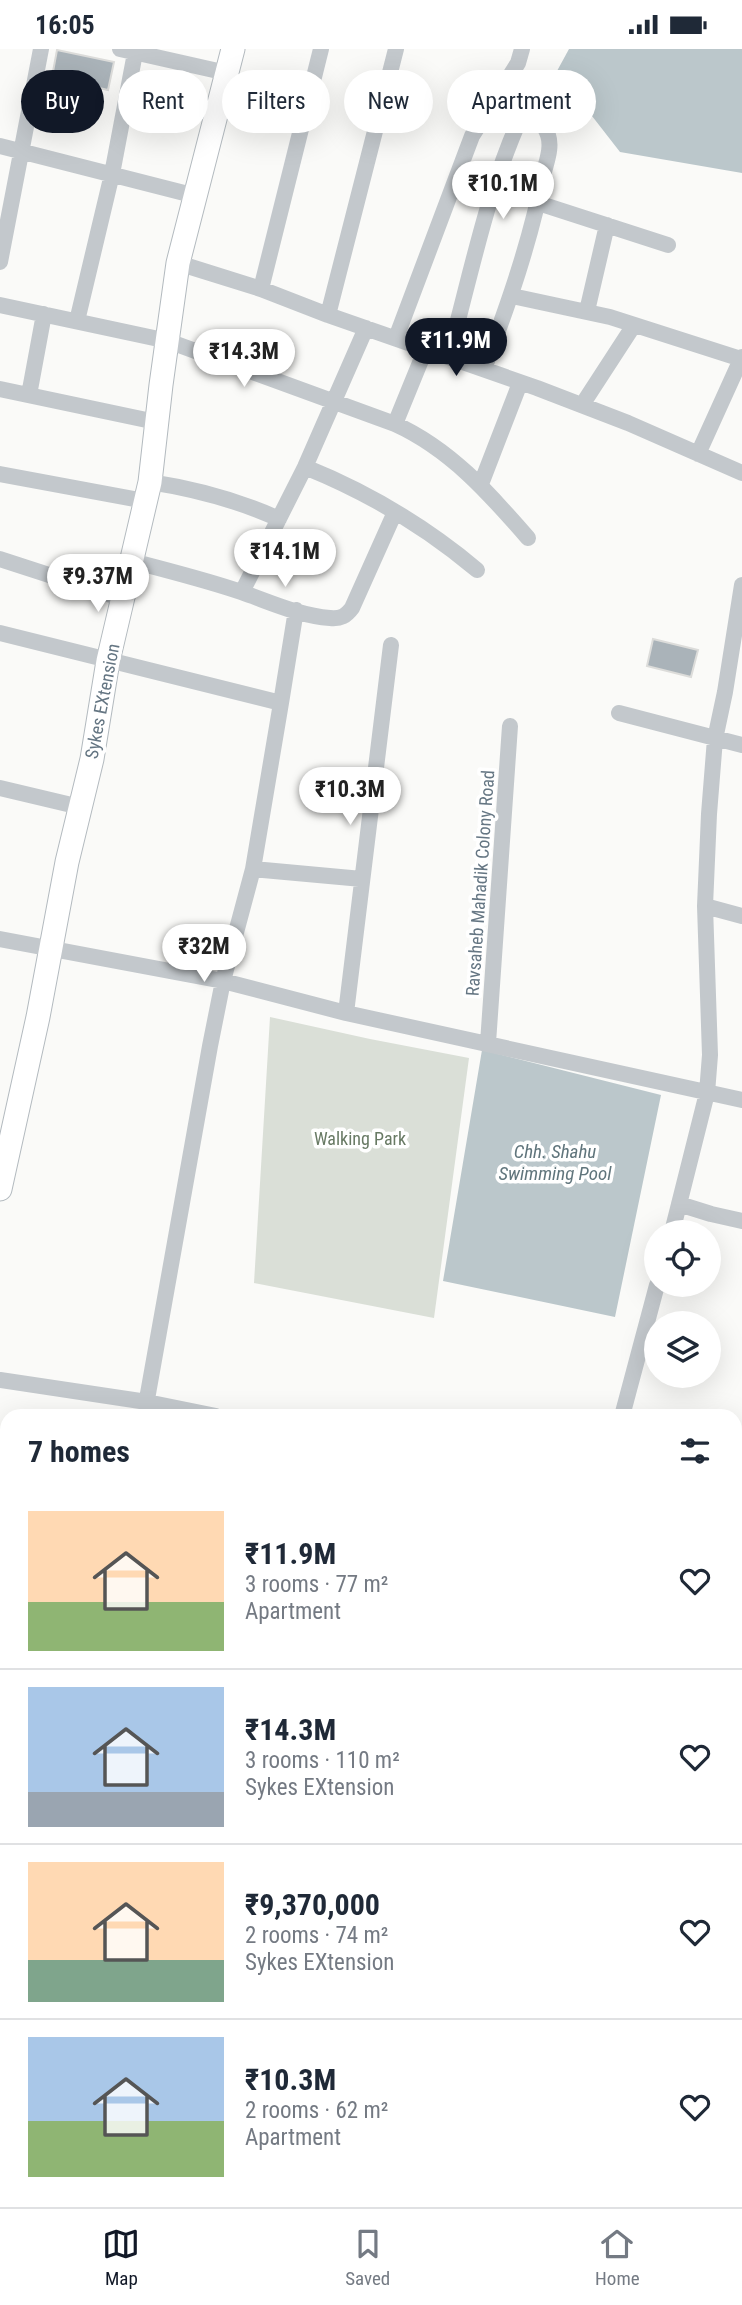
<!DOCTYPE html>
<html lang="en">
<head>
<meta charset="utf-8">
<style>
	body { margin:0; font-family:"Roboto Condensed",sans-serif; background:#f2f2f3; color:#1f2937; height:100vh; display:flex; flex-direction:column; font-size:26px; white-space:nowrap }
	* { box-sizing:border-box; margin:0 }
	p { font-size:23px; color:#747a83 }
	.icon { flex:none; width:38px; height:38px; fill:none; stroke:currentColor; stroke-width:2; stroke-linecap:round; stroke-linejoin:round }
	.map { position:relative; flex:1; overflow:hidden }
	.sheet { position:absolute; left:0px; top:1360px; width:742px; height:800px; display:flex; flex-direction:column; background:#fff; border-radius:21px 21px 0 0; box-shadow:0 7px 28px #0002 }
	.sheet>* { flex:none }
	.banner { position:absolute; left:21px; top:21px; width:700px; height:63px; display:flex; gap:14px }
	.controls { position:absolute; left:644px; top:1171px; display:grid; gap:14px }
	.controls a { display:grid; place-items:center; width:77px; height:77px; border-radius:50%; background:#fff; box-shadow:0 7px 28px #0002; font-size:35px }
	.price { position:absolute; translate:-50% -60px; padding:0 16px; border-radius:24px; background:#fff; color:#222; font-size:23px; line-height:46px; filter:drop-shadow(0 2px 4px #0008) }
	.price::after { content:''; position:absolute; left:50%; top:42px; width:21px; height:16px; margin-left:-10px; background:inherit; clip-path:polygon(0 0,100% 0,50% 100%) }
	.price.on { background:#111827; color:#fff }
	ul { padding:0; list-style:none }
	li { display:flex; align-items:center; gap:21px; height:175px; padding:0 28px }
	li+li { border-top:2px solid #e0e1e3 }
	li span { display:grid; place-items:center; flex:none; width:196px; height:140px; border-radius:0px; color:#555 }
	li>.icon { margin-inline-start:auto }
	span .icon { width:84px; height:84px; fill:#fffc; stroke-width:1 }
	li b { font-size:30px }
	h2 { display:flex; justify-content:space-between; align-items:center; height:84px; padding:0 28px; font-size:30px }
	.pill { padding:0 24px; border-radius:32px; background:#fff; box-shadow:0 7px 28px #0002; font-size:24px; line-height:63px }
	.pill.on { background:#111827; color:#fff }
	.status { display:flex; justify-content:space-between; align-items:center; height:49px; padding:0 35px; background:#fff; direction:ltr }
	.status svg { height:19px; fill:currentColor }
	.dock { display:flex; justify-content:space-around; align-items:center; height:98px; border-top:2px solid #e0e1e3; background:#fff; font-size:19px; color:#747a83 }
	.dock a { display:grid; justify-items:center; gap:4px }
	.dock .on { color:#111827 }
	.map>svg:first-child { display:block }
</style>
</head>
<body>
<div class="status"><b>16:05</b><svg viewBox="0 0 49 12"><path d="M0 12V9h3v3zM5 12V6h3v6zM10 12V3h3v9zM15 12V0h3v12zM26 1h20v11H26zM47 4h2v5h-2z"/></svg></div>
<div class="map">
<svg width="742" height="2158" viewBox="0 0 742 2158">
	<rect width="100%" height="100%" fill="#fafaf8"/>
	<!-- green -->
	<path fill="#dadfd7" d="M270 968 370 990 469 1009 434 1269 254 1234Z"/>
	<!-- water -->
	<path fill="#bbc7cb" d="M569 0H742V124L620 103 557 22Z
		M482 1001 661 1046 615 1268 443 1232Z"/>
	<!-- building -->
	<path fill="#aab3b9" stroke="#dcdcda" stroke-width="2" d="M57 1 114 13 108 41 52 28Z
		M653 590 698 601 691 628 647 617Z
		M0 1710 7 1712V1736L0 1735Z
		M0 1746 7 1748V1770L0 1768Z"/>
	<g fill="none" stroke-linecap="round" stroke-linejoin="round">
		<defs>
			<path id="secondary" d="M0 1140 38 968 67 813 92 710 108 612 150 433 161 336 178 214 233 0
				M0 1686 7 1688
				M735 1798 742 1779
				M735 1860 742 1862"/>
		</defs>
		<!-- secondary casing -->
		<use href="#secondary" stroke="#b3babf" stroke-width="25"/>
		<!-- street -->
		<path stroke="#c3c8cc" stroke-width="16" d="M120 0 227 24
			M0 97 196 147
			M538 154 668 196
			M0 213 41 0
			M178 214 261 240 328 266 537 339 628 374 742 424
			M261 240 321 0
			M512 247 610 268 741 310
			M0 256 168 292 395 375C450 400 489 444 528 489
			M587 262 607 176
			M328 266 396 0
			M77 272 112 125 135 4
			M457 275C476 202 492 129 524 61
			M396 289 472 87 518 14 522 0
			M484 320C508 256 531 191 544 123 547 111 552 98 548 86 542 67 516 55 500 44
			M0 340 156 373
			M29 346 44 265
			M582 356 634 276
			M395 375 426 299
			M698 405 742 308
			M305 418C367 443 426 478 477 521
			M0 425 145 452
			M150 433C196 440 237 451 279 470
			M481 435 520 334
			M0 510 123 550
			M132 512C169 522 206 531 241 543 270 553 300 567 330 569 341 570 346 567 352 559L395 463
			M242 543 305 418 366 279
			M0 584 281 654 253 820 223 932 210 997 144 1367
			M281 654 296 561
			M619 664 742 696
			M0 739 80 758
			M253 820 362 830
			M705 857 742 867
			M0 890 223 932 346 964 742 1051
			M346 964 391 596
			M488 994 510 677
			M679 1155 711 1165 742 1172
			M672 1183 707 1044 710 1006 705 857 709 765 715 690 725 643 742 536
			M0 1331 147 1353 216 1367
			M622 1367 657 1236
			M0 1940 7 1941
			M735 1999 742 2001
			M0 2013H7
			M0 2057 7 2041
			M295 2152 312 2158
			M193 2158 194 2152
			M540 2158 543 2152"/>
		<!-- secondary -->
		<use href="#secondary" stroke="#fff" stroke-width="23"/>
	</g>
	<g text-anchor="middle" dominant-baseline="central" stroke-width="7" stroke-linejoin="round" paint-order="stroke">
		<!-- street labels -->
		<g font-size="18" fill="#657683" stroke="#fff">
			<text transform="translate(102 652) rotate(-79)">Sykes EXtension</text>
			<text transform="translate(480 834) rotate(-86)">Ravsaheb Mahadik Colony Road</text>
		</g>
		<!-- park labels -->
		<g font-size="18" fill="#687a64" stroke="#fff">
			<text x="360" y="1089">Walking Park</text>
		</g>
		<!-- water labels -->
		<g font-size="19" font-style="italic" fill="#60757c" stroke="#fff">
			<text x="555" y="1102">Chh. Shahu<tspan x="555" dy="22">Swimming Pool</tspan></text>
		</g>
	</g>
</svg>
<div class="controls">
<a><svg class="icon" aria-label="locate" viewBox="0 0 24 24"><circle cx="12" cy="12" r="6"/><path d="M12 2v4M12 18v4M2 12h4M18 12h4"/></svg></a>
<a><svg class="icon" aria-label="layers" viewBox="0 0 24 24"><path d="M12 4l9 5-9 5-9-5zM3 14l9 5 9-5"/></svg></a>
</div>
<b class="price" style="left:503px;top:172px">₹10.1M</b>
<b class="price on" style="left:456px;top:329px">₹11.9M</b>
<b class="price" style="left:244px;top:340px">₹14.3M</b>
<b class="price" style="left:285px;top:540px">₹14.1M</b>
<b class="price" style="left:98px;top:565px">₹9.37M</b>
<b class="price" style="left:350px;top:778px">₹10.3M</b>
<b class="price" style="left:204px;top:935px">₹32M</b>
<div class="banner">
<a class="pill on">Buy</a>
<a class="pill">Rent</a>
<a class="pill">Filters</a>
<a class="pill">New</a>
<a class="pill">Apartment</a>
</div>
<section class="sheet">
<h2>7 homes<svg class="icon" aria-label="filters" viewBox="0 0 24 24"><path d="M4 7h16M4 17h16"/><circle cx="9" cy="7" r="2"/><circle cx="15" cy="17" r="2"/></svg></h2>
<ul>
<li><span style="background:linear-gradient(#ffd9b3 65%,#8fb573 0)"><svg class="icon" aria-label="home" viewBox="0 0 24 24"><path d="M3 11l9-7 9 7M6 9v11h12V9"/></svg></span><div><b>₹11.9M</b><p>3 rooms · 77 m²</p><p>Apartment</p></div><svg class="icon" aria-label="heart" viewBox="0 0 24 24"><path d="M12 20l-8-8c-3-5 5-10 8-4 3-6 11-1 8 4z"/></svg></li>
<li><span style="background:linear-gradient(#a9c7e8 75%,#9aa5b1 0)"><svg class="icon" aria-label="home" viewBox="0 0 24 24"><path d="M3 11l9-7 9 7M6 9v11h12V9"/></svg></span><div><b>₹14.3M</b><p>3 rooms · 110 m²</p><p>Sykes EXtension</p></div><svg class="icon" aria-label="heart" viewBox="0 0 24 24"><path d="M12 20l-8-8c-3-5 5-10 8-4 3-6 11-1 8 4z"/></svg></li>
<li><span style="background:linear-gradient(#ffd9b3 70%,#7fa58c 0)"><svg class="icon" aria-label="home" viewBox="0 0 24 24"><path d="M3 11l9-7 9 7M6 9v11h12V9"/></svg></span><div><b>₹9,370,000</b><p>2 rooms · 74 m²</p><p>Sykes EXtension</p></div><svg class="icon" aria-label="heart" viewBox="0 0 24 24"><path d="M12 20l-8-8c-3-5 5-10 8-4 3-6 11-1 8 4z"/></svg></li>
<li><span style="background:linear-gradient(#a9c7e8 60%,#8fb573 0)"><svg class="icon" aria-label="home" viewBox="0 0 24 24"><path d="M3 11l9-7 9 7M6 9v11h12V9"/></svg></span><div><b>₹10.3M</b><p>2 rooms · 62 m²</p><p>Apartment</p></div><svg class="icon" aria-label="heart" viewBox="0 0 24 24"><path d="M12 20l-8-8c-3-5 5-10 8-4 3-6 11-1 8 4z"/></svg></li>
</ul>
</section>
</div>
<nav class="dock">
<a class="on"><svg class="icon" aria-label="map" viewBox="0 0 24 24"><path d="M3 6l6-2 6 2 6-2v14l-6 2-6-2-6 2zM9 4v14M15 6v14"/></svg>Map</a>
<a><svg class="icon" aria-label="saved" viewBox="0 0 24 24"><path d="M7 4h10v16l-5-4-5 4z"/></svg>Saved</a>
<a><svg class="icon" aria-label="home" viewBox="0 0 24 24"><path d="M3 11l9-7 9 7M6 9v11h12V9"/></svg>Home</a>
</nav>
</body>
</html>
